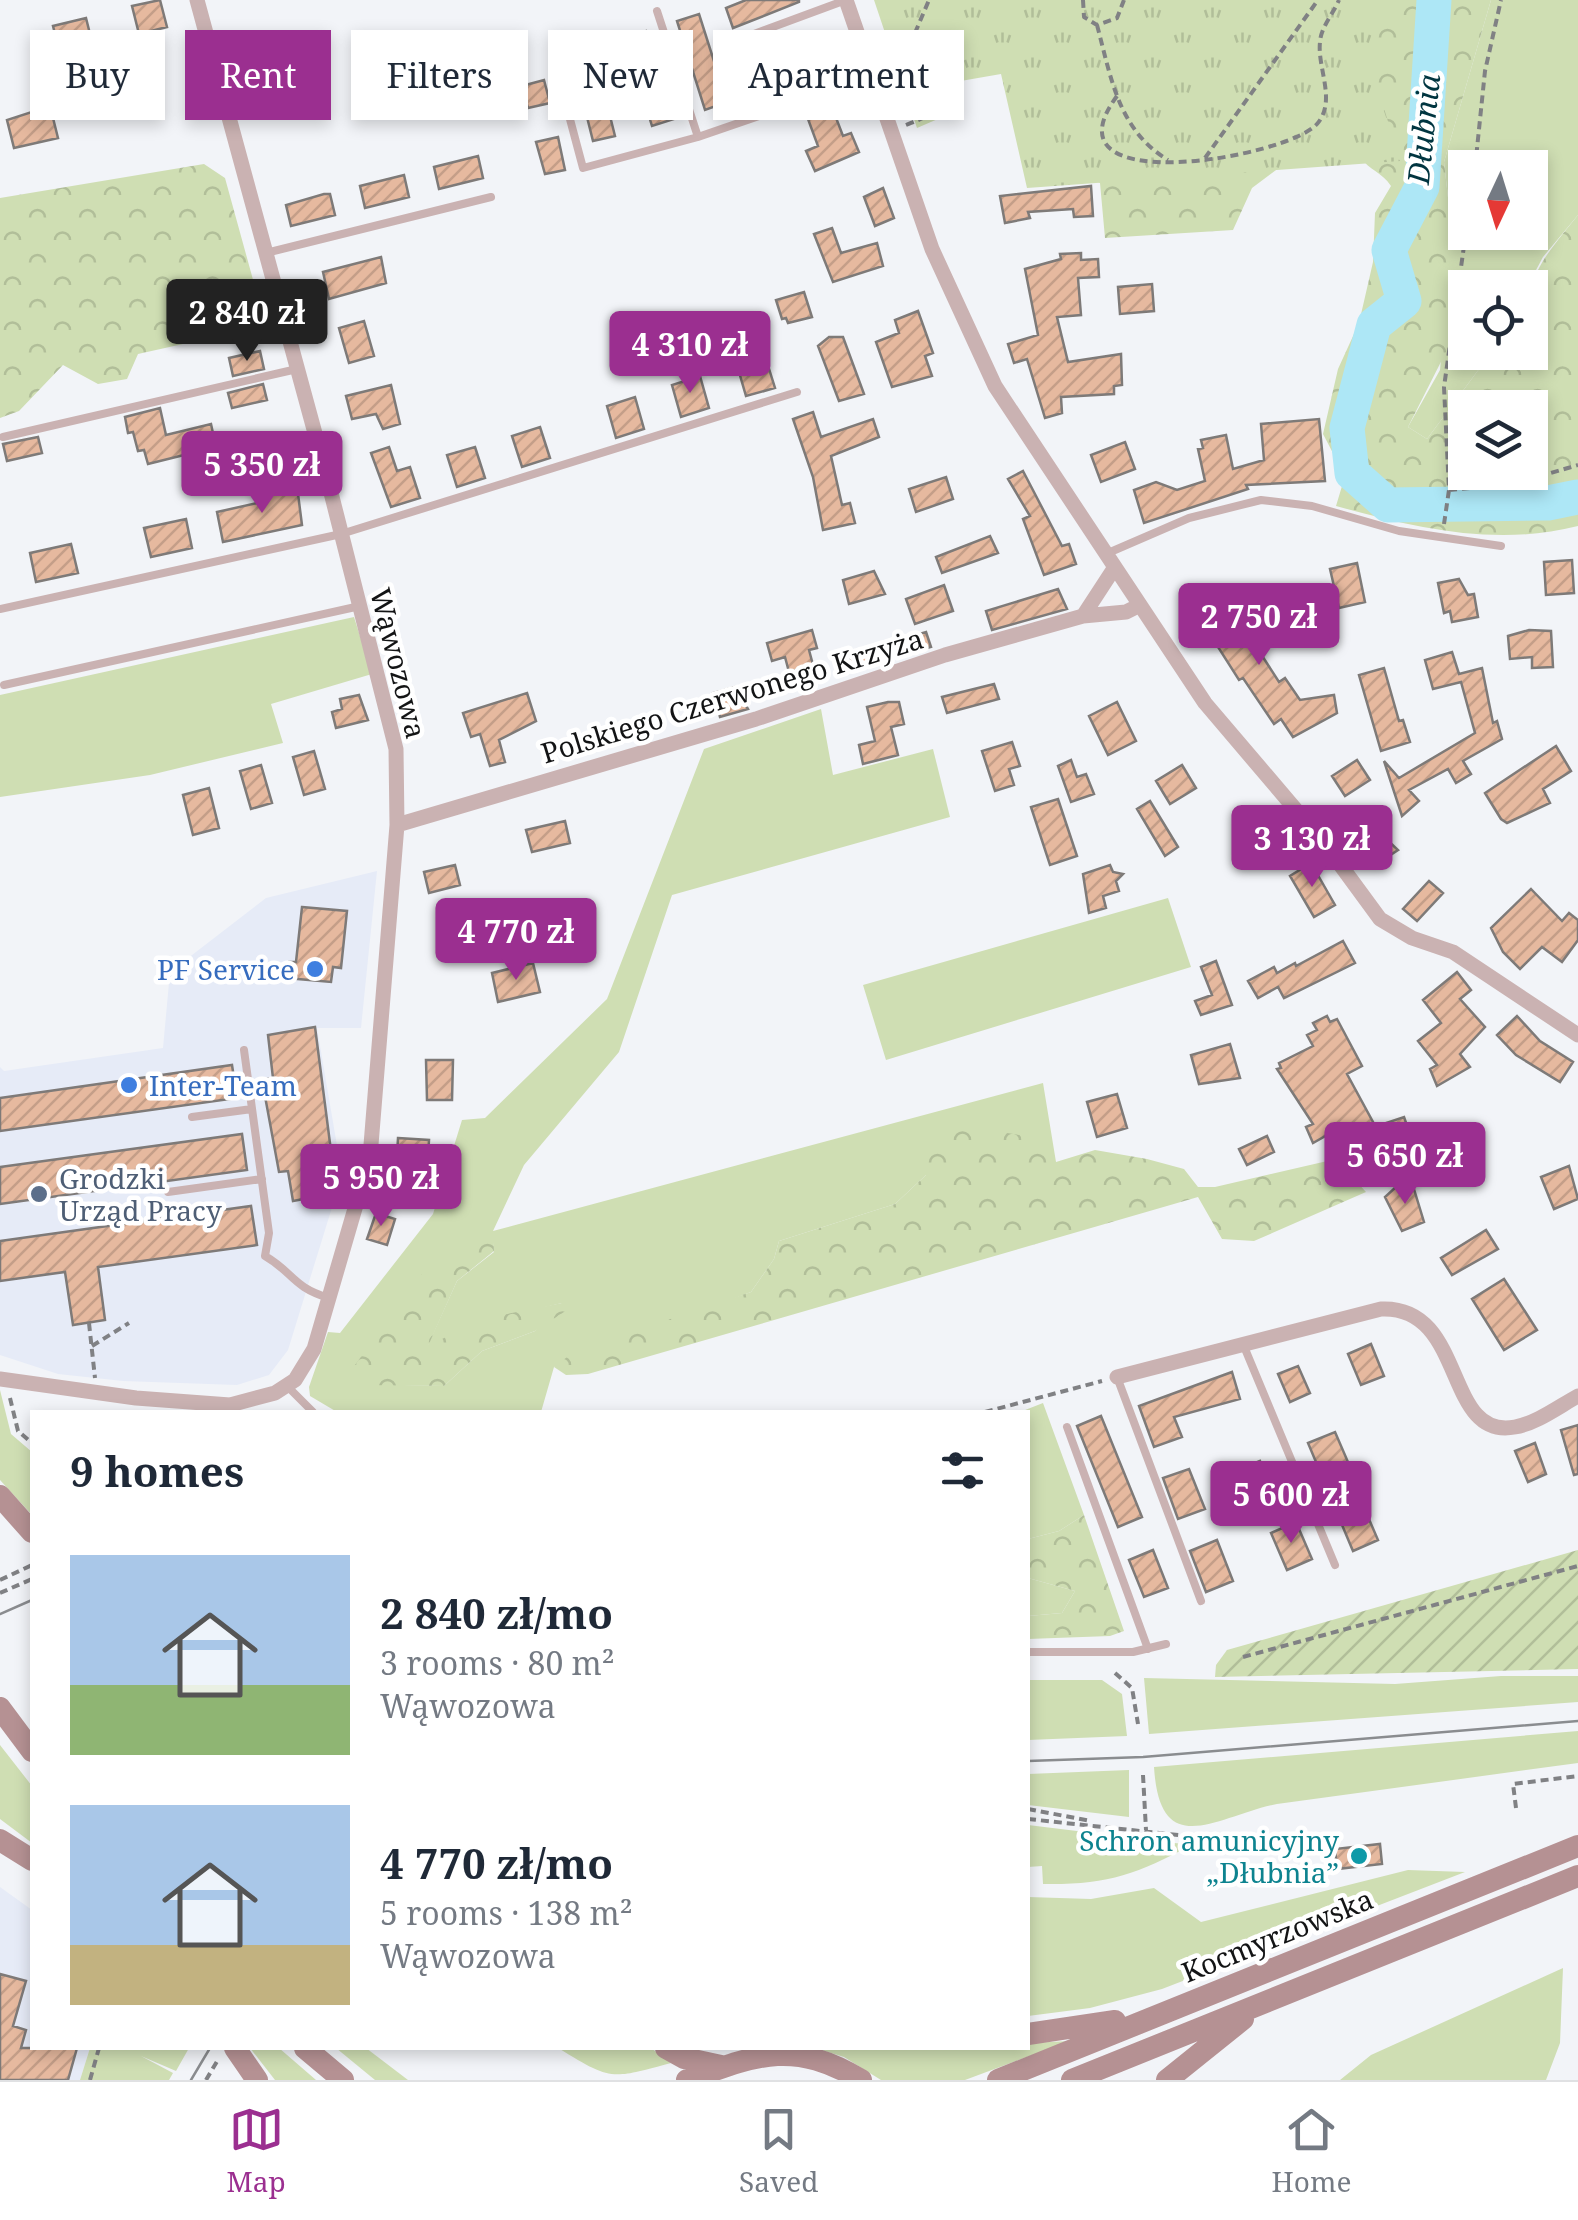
<!DOCTYPE html>
<html lang="en">
<head>
<meta charset="utf-8">
<style>
	body { margin:0; font-family:"Noto Serif",serif; background:#f2f2f3; color:#1f2937; height:100vh; display:flex; flex-direction:column; font-size:38px; white-space:nowrap }
	* { box-sizing:border-box; margin:0 }
	p { font-size:32px; color:#747a83 }
	.icon { flex:none; width:55px; height:55px; fill:none; stroke:currentColor; stroke-width:2; stroke-linecap:round; stroke-linejoin:round }
	.map { position:relative; flex:1; overflow:hidden }
	.sheet { position:absolute; left:30px; top:1410px; width:1000px; height:640px; display:flex; flex-direction:column; background:#fff; border-radius:0px; box-shadow:0 5px 15px #0003 }
	.sheet>* { flex:none }
	.guide { position:absolute; left:30px; top:30px; width:1000px; height:90px; display:flex; gap:20px }
	.needle { width:65px; rotate:184deg }
	.controls { position:absolute; left:1448px; top:150px; display:grid; gap:20px }
	.controls a { display:grid; place-items:center; width:100px; height:100px; border-radius:0px; background:#fff; box-shadow:0 5px 15px #0003; font-size:50px }
	.price { position:absolute; translate:-50% -85px; padding:0 22px; border-radius:10px; background:#9b2f90; color:#fff; font-size:32px; line-height:65px; filter:drop-shadow(0 2px 5px #0008) }
	.price::after { content:''; position:absolute; left:50%; top:60px; width:30px; height:22px; margin-left:-15px; background:inherit; clip-path:polygon(0 0,100% 0,50% 100%) }
	.price.on { background:#222; color:#fff }
	ul { padding:0; list-style:none }
	li { display:flex; align-items:center; gap:30px; height:250px; padding:0 40px }
	li span { display:grid; place-items:center; flex:none; width:280px; height:200px; border-radius:0px; color:#555 }
	li>.icon { margin-inline-start:auto }
	span .icon { width:120px; height:120px; fill:#fffc; stroke-width:1 }
	li b { font-size:42px }
	h2 { display:flex; justify-content:space-between; align-items:center; height:120px; padding:0 40px; font-size:42px }
	.tag { padding:0 35px; border-radius:0px; background:#fff; box-shadow:0 5px 15px #0003; font-size:35px; line-height:90px }
	.tag.on { background:#9b2f90; color:#fff }
	.menu { display:flex; justify-content:space-around; align-items:center; height:140px; border-top:2px solid #e0e1e3; background:#fff; font-size:28px; color:#747a83 }
	.menu a { display:grid; justify-items:center; gap:5px }
	.menu .on { color:#9b2f90 }
	.map>svg:first-child { display:block }
</style>
</head>
<body>
<div class="map">
<svg width="1578" height="2080" viewBox="0 0 1578 2080">
	<defs>
		<pattern id="forest-crowns" width="20" height="18" patternUnits="userSpaceOnUse" patternTransform="scale(2.5)"><rect width="20" height="18" fill="#cfdeb3"/><path d="M2 6a3 3 0 1 1 6 0M12 15a3 3 0 1 1 6 0" fill="none" stroke="#b1be99"/></pattern>
		<pattern id="park-tufts" width="24" height="20" patternUnits="userSpaceOnUse" patternTransform="scale(2.5)"><rect width="24" height="20" fill="#cfdeb3"/><path d="M3 7l-1-3M5 7V3M7 7l1-3M15 17l-1-3M17 17v-4M19 17l1-3" fill="none" stroke="#b1be99"/></pattern>
		<pattern id="garden-furrows" width="10" height="10" patternUnits="userSpaceOnUse" patternTransform="scale(2.5)"><rect width="10" height="10" fill="#cfdeb3"/><path d="M-1 1l2-2M0 10L10 0M9 11l2-2" fill="none" stroke="#b1be99"/></pattern>
		<pattern id="building-hatch" width="6" height="6" patternUnits="userSpaceOnUse" patternTransform="scale(2.5)"><rect width="6" height="6" fill="#e6b99f"/><path d="M-1 1l2-2M0 6l6-6M5 7l2-2" fill="none" stroke="#c49e88"/></pattern>
	</defs>
	<rect width="100%" height="100%" fill="#f2f4f8"/>
	<!-- built -->
	<path fill="#e6ebf7" d="M377 871 361 1028H317L342 1175 288 1350 269 1375 237 1385 123 1381 58 1374 0 1355V1067L4 1071 163 1048 170 972 266 898Z
		M0 1887 32 1910V2048H90L80 2080H0Z"/>
	<!-- grass -->
	<path fill="#cfdeb3" fill-rule="evenodd" d="M1491 0H1578V215L1543 257 1527 287 1465 288V352L1491 353 1427 439 1408 427 1440 370 1452 233 1444 162ZM1465 168H1530V232H1465Z
		M354 617 372 674 271 704 283 743 150 775 0 797V695Z
		M821 709 833 775 933 749 950 817 672 895 619 1052 524 1165 493 1231 1043 1083 1056 1162 926 1175 895 1204 779 1241 774 1259 751 1292 554 1367 541 1412H337L310 1396 309 1387 328 1332 340 1333 433 1214 462 1120 485 1118 607 999 704 749ZM492 1233 494 1252 457 1281 427 1347 524 1312 562 1303 535 1331 482 1351 444 1386 363 1384Z
		M1168 898 1191 967 886 1060 863 985Z
		M0 1390 11 1434 32 1452V1515L0 1480Z
		M1043 1403 1084 1515 1059 1531 1028 1539V1412H1020Z
		M1028 1578 1075 1591 1062 1613 1028 1616Z
		M1501 1676H1578V1702L1149 1734 1144 1678 1395 1684Z
		M1028 1680H1102L1122 1694 1127 1736 1028 1740Z
		M1578 1731V1763L1277 1804C1217 1816 1160 1863 1154 1767Z
		M0 1745 32 1786V1843L0 1819Z
		M1129 1770V1817L1028 1805V1774Z
		M1028 1825 1191 1845C1136 1875 1106 1885 1043 1884L1042 1866 1028 1867Z
		M1408 1870 1465 1872 1162 1989 1090 2008 1028 2016V1897L1091 1899 1154 1888 1201 1922Z
		M1563 1968 1560 2043 1546 2080H1340L1371 2055Z
		M1070 2041 965 2080H881L844 2057 815 2048H1028V2043Z
		M90 2048H189L176 2071 141 2056 173 2073 169 2080H80Z
		M250 2048H279L316 2080H275Z
		M336 2048H366L408 2080H375Z
		M558 2048H651L671 2063C609 2080 611 2080 558 2048Z"/>
	<!-- forest -->
	<path fill="url(#forest-crowns)" fill-rule="evenodd" d="M1245 0 1307 147 1252 188 1233 230 1105 238 1100 183 1055 161Z
		M1351 0H1491L1444 162 1452 233V340L1408 427 1427 439 1491 353 1530 352C1530 274 1527 278 1578 215V526C1496 547 1416 528 1336 506L1345 476 1323 434 1338 369 1359 323 1373 262 1375 213 1391 186C1382 172 1369 170 1361 158ZM1465 408H1530V472H1465Z
		M204 164 225 178 263 316 255 328 138 354 127 379 98 384 63 365 19 411 0 418V198Z
		M970 1127 1025 1136 1056 1162 1095 1150 1147 1159 1184 1169 1198 1187H1215L1336 1159 1366 1192 1254 1241 1222 1239 1198 1197 588 1374 566 1375 554 1367 575 1351 751 1292 774 1259 779 1241 895 1204 926 1175 931 1141Z
		M493 1232 494 1251 457 1281 428 1346 482 1319 562 1303 567 1310 535 1331 482 1351 444 1386 363 1385 355 1365 429 1264Z
		M1084 1515 1124 1631 1110 1636 1028 1639V1616L1062 1613 1075 1591 1028 1578V1539L1059 1531Z"/>
	<!-- park -->
	<path fill="url(#park-tufts)" d="M874 0H1375L1376 82 1400 161 1027 188 1001 74 955 82 961 109 917 128Z"/>
	<!-- garden -->
	<path fill="url(#garden-furrows)" d="M1578 1550V1669L1215 1677 1216 1665 1227 1650Z"/>
	<g fill="none" stroke-linecap="round" stroke-linejoin="round">
		<!-- river -->
		<path stroke="#ade7f6" stroke-width="35" d="M1434 0 1422 187 1389 250 1404 301 1374 325 1347 428 1352 473 1388 505 1548 503 1578 497"/>
	</g>
	<!-- building -->
	<path fill="url(#building-hatch)" stroke="#7e7a78" stroke-width="2.5" d="M160 0 167 27 139 34 132 6Z
		M746 0H799V2L733 28 726 8Z
		M699 14 727 102 705 110 677 21Z
		M86 18 92 42 59 50 53 26Z
		M646 31 674 119 652 126 625 38Z
		M823 34 834 68 812 75 801 42Z
		M129 36 148 96 120 103 111 41Z
		M284 57 290 84 262 91 255 65Z
		M598 68 615 136 593 141 576 73Z
		M544 80 550 103 528 108 522 86Z
		M50 106 58 138 14 148 7 120Z
		M833 110 843 136 851 133 859 152 815 171 806 151 818 146 808 119Z
		M558 137 565 170 545 174 536 142Z
		M478 156 483 178 439 189 434 167Z
		M404 175 409 197 365 208 360 186Z
		M1091 186 1093 216 1074 217 1073 209 1028 212 1030 218 1005 223 1000 196Z
		M883 188 894 218 875 226 864 197Z
		M324 194H330L335 215 291 226 286 205Z
		M832 228 841 253 877 243 883 266 833 282 814 234Z
		M1081 253V260L1098 259 1099 277 1078 278 1081 315 1057 317 1068 362 1121 354 1122 385 1114 386V394L1061 397 1062 413 1045 418 1027 359 1014 363 1008 344 1038 335 1025 269 1061 259 1060 254Z
		M381 257 386 283 329 299 323 272Z
		M1152 284 1154 311 1120 314 1118 287Z
		M804 292 812 317 788 323 786 318 782 319 776 300Z
		M918 311 933 353 925 356 932 376 892 387 876 342 899 333 895 320Z
		M364 321 374 356 349 363 339 328Z
		M829 337H843L864 394 839 401 818 346Z
		M260 351 264 369 233 376 229 358Z
		M765 356 775 388 746 396 737 365Z
		M700 376 709 408 681 417 672 385Z
		M263 384 267 400 232 408 228 393Z
		M391 385 400 424 383 429 376 414 352 419 346 396Z
		M635 397 644 429 616 438 607 406Z
		M160 408 166 435 211 424 216 447 148 464 144 450 138 451 133 432 128 433 125 417Z
		M813 412 821 437 873 419 879 437 831 456 842 505 850 503 855 523 823 530 813 477 793 419Z
		M1319 419 1325 481 1246 485 1248 489 1144 523 1134 490 1156 482 1177 490 1205 481 1198 449 1203 448 1201 440 1226 435 1233 469 1264 460 1261 424Z
		M540 427 550 458 522 467 512 436Z
		M38 437 42 453 7 461 3 444Z
		M1125 442 1135 469 1101 482 1091 455Z
		M389 447 397 471 410 467 420 498 391 507 371 453Z
		M475 447 485 478 457 487 447 455Z
		M1023 471 1062 546 1069 544 1076 564 1044 575 1023 519 1030 516 1008 479Z
		M946 477 953 499 916 512 909 489Z
		M297 486 302 525 223 542 217 512 262 502 260 494Z
		M186 519 192 548 151 557 144 528Z
		M990 536 998 553 942 573 936 557Z
		M71 544 78 573 36 582 30 553Z
		M1572 560 1574 593 1546 595 1544 562Z
		M1357 563 1365 602 1339 608 1330 569Z
		M874 571 885 594 849 604 843 580Z
		M1459 579 1468 595 1474 594 1478 617 1452 622 1450 611 1444 613 1438 583Z
		M944 585 953 611 915 624 906 599Z
		M1217 586 1279 682 1285 678 1300 700 1334 695 1337 713 1293 737 1281 719 1274 724 1243 678 1239 680 1190 603Z
		M1058 589 1067 609 992 630 986 611Z
		M812 630 817 648 809 650 813 665 789 672 785 657 772 661 767 643Z
		M1529 630 1551 631 1553 667 1532 668V657L1510 659 1508 636Z
		M926 632 931 647 852 669 848 655Z
		M1452 652 1459 674 1482 668 1493 723 1497 721 1502 739 1463 761 1471 774 1456 783 1448 769 1409 790 1419 801 1402 816 1384 761 1399 778 1475 733 1461 682 1433 689 1425 660Z
		M1384 668 1399 721 1403 720 1410 742 1381 751 1359 675Z
		M994 684 999 699 947 713 942 697Z
		M735 687 748 709 720 717 713 693Z
		M527 693 536 721 499 740 505 762 490 766 480 734 471 737 463 713Z
		M359 695 368 720 336 728 332 712 342 709 340 699Z
		M888 702H899L904 724 891 727 898 755 863 764 859 745 875 741 867 707Z
		M1117 702 1136 741 1108 755 1089 716Z
		M1012 742 1020 766 1009 769 1014 785 995 791 982 751Z
		M1556 746 1571 771 1543 789 1550 803 1507 823 1501 819 1485 793Z
		M314 751 325 789 304 795 293 757Z
		M1071 760 1077 777 1086 774 1094 794 1071 802 1058 766Z
		M1357 760 1370 780 1345 796 1332 776Z
		M261 765 272 803 251 809 240 771Z
		M1182 765 1196 788 1170 804 1156 781Z
		M209 788 219 828 193 835 183 795Z
		M1058 799 1077 856 1050 865 1031 807Z
		M1150 801 1178 847 1165 856 1137 809Z
		M1357 810 1379 839 1383 836 1398 850 1372 867 1358 846 1367 840 1347 820Z
		M565 821 570 843 532 852 526 830Z
		M1311 863 1335 905 1314 917 1290 876Z
		M455 865 460 885 429 893 424 872Z
		M1110 865 1113 872 1123 874 1116 881 1119 891 1103 896 1106 908 1089 913 1083 874Z
		M1429 881 1443 893 1417 921 1403 909Z
		M1531 889 1562 921 1569 913 1578 920V940L1562 962 1542 947 1520 969 1503 952 1491 928Z
		M462 906 489 907 488 935H462Z
		M302 907 347 911 341 968 333 967 331 982 287 978 289 962H296Z
		M1343 941 1355 963 1284 998 1278 987 1258 998 1248 981 1274 967 1277 973 1295 963 1296 966Z
		M1216 961 1232 1005 1201 1015 1195 1001 1212 995 1201 967Z
		M533 963 540 992 498 1002 492 973Z
		M1457 972 1471 990 1460 999 1485 1027 1460 1054 1470 1067 1437 1086 1430 1069 1437 1065 1418 1041 1441 1023 1423 1000Z
		M1327 1016 1330 1022 1337 1019 1362 1066 1347 1074 1373 1122 1333 1142 1329 1134 1313 1143 1306 1127 1313 1124 1277 1069 1281 1068 1279 1063 1313 1046 1307 1035 1317 1030 1313 1023Z
		M1517 1016 1540 1041 1573 1062 1560 1082 1516 1055 1497 1035Z
		M315 1027 335 1182 308 1186 309 1198 293 1201 288 1171 279 1172 262 1080 273 1078 268 1035Z
		M1230 1044 1240 1078 1199 1084 1191 1055Z
		M426 1060H453L452 1100H427Z
		M232 1065 237 1098 0 1131V1098Z
		M1117 1094 1127 1128 1097 1137 1087 1102Z
		M1404 1117 1412 1140 1385 1156 1374 1127Z
		M242 1134 247 1170 0 1204V1167Z
		M1267 1136 1274 1152 1247 1165 1239 1149Z
		M398 1138 429 1140 428 1157 397 1155Z
		M1569 1166 1578 1199 1554 1209 1541 1177Z
		M1397 1186H1413L1424 1222 1402 1231 1385 1197Z
		M251 1206 257 1245 98 1267 105 1320 73 1325 65 1272 0 1281V1241Z
		M376 1213 395 1219 387 1245 367 1239Z
		M1486 1230 1498 1249 1452 1275 1441 1258Z
		M1504 1279 1537 1330 1504 1350 1472 1299Z
		M1371 1344 1384 1376 1361 1385 1348 1354Z
		M1298 1366 1310 1393 1290 1402 1278 1374Z
		M1232 1372 1240 1399 1174 1417 1182 1437 1154 1447 1139 1406Z
		M1101 1416 1142 1517 1118 1527 1077 1426Z
		M1578 1425V1474L1574 1475 1561 1430Z
		M1335 1432 1351 1469 1324 1481 1308 1443Z
		M1535 1443 1546 1474 1528 1482 1515 1451Z
		M1260 1461 1275 1497 1253 1506 1236 1471Z
		M1189 1469 1205 1509 1178 1519 1163 1478Z
		M1362 1503 1378 1540 1353 1551 1337 1513Z
		M1296 1522 1312 1559 1287 1570 1271 1533Z
		M1217 1540 1233 1581 1206 1592 1190 1551Z
		M1153 1550 1168 1588 1144 1597 1129 1560Z
		M1380 1844 1382 1864 1337 1869 1335 1849Z
		M0 1974 26 1981 13 2026 26 2030 21 2048H77L68 2080H0Z"/>
	<g fill="none" stroke-linecap="round" stroke-linejoin="round">
		<!-- path -->
		<path stroke="#808184" stroke-width="4" stroke-dasharray="8 5" stroke-linecap="butt" d="M1083 0 1084 17 1097 25 1117 18 1124 0
			M1097 25C1111 77 1118 130 1168 160
			M1117 96C1039 201 1287 158 1317 124 1337 101 1317 68 1320 42 1321 27 1333 14 1339 0
			M906 125C923 118 934 116 935 95L914 71 909 47 929 0
			M1205 158 1318 0
			M1475 168 1485 71 1501 0
			M1449 490 1513 484 1578 465
			M1444 524 1449 490 1444 387 1466 232
			M89 1323 95 1378
			M92 1346 129 1323
			M10 1398 18 1431 32 1443
			M985 1412 1102 1381
			M0 1580 32 1565
			M0 1593 32 1579
			M1243 1657 1578 1566
			M1115 1673 1132 1688 1138 1724
			M1143 1775 1146 1830
			M1516 1808 1513 1784 1578 1776
			M1028 1809 1091 1821
			M1028 1819 1215 1839
			M90 2080 99 2048
			M206 2080 219 2058"/>
		<!-- lane -->
		<path stroke="#cab2b2" stroke-width="8" d="M657 11 698 137
			M746 37 846 0
			M555 63 583 168 698 137 872 77
			M266 253 491 197
			M3 437 297 369
			M1108 553 1189 518 1261 500 1312 506 1399 531 1501 546
			M0 609 341 534 797 392
			M4 685 360 606
			M244 1050 269 1233 265 1256C293 1272 292 1287 329 1298
			M192 1117 252 1109
			M168 1192 262 1179
			M1243 1344 1335 1565
			M1117 1377 1201 1601
			M287 1386 313 1412
			M1067 1427 1148 1649
			M1028 1652H1133L1166 1644"/>
		<!-- street -->
		<path stroke="#cab2b2" stroke-width="15" d="M846 0 932 249 995 386 1205 703 1325 844 1380 919 1412 938 1453 952 1578 1035
			M1083 616 1113 570
			M397 825 756 719 945 655 1083 616 1126 612 1138 606
			M1117 1377 1381 1309C1467 1305 1443 1441 1515 1427 1537 1423 1558 1407 1578 1396
			M0 1379 136 1398 230 1405 275 1393 295 1380 314 1349 370 1157 397 825 396 749 328 481 197 0"/>
		<!-- secondary -->
		<path stroke="#b59193" stroke-width="22" d="M0 1496 32 1532
			M0 1708 32 1751
			M0 1840 32 1860
			M1028 2034 1115 2021
			M235 2048 257 2080
			M305 2048 343 2080
			M666 2048 684 2058 721 2066
			M687 2080C756 2055 793 2039 861 2080
			M998 2080 1578 1846
			M1072 2080 1578 1876
			M1167 2080 1243 2019"/>
		<!-- tram -->
		<path stroke="#8a8c8f" stroke-width="2.5" d="M0 1614 32 1600
			M1028 1761 1143 1757 1578 1721
			M191 2080 210 2048"/>
	</g>
	<!-- markers -->
	<g fill="#3f7fe0" stroke="#fff" stroke-width="4">
		<circle cx="315" cy="969" r="10"/>
		<circle cx="129" cy="1085" r="10"/>
	</g>
	<circle fill="#5c6f8a" stroke="#fff" stroke-width="4" cx="39" cy="1194" r="10"/>
	<circle fill="#0f9aa8" stroke="#fff" stroke-width="4" cx="1359" cy="1856" r="10"/>
	<g text-anchor="middle" dominant-baseline="central" stroke-width="9" stroke-linejoin="round" paint-order="stroke">
		<!-- street labels -->
		<g font-size="28" fill="#131415" stroke="#fff">
			<text transform="translate(399 663) rotate(76)">Wąwozowa</text>
			<text transform="translate(732 695) rotate(-17)">Polskiego Czerwonego Krzyża</text>
			<text transform="translate(1277 1935) rotate(-22)">Kocmyrzowska</text>
		</g>
		<!-- shop labels -->
		<g font-size="28" fill="#366cbe" stroke="#fff" text-anchor="end">
			<text x="295" y="969">PF Service</text>
			<text x="149" y="1085" text-anchor="start">Inter-Team</text>
		</g>
		<!-- service labels -->
		<g font-size="28" fill="#4e5e75" stroke="#fff" text-anchor="start">
			<text x="59" y="1178">Grodzki<tspan x="59" dy="32">Urząd Pracy</tspan></text>
		</g>
		<!-- culture labels -->
		<g font-size="28" fill="#0d838f" stroke="#fff" text-anchor="end">
			<text x="1339" y="1840">Schron amunicyjny<tspan x="1339" dy="32">„Dłubnia”</tspan></text>
		</g>
		<!-- water labels -->
		<g font-size="30" font-style="italic" fill="#003540" stroke="#fff">
			<text transform="translate(1423 129) rotate(-84)">Dłubnia</text>
		</g>
	</g>
</svg>
<div class="controls">
<a><svg class="needle" viewBox="-14 -14 28 28"><path d="M0-13l5 13h-10z" fill="#e53935"/><path d="M0 13l5-13h-10z" fill="#747a83"/></svg></a>
<a><svg class="icon" aria-label="locate" viewBox="0 0 24 24"><circle cx="12" cy="12" r="6"/><path d="M12 2v4M12 18v4M2 12h4M18 12h4"/></svg></a>
<a><svg class="icon" aria-label="layers" viewBox="0 0 24 24"><path d="M12 4l9 5-9 5-9-5zM3 14l9 5 9-5"/></svg></a>
</div>
<b class="price on" style="left:247px;top:364px">2 840 zł</b>
<b class="price" style="left:690px;top:396px">4 310 zł</b>
<b class="price" style="left:262px;top:516px">5 350 zł</b>
<b class="price" style="left:1259px;top:668px">2 750 zł</b>
<b class="price" style="left:1312px;top:890px">3 130 zł</b>
<b class="price" style="left:516px;top:983px">4 770 zł</b>
<b class="price" style="left:1405px;top:1207px">5 650 zł</b>
<b class="price" style="left:381px;top:1229px">5 950 zł</b>
<b class="price" style="left:1291px;top:1546px">5 600 zł</b>
<div class="guide">
<a class="tag">Buy</a>
<a class="tag on">Rent</a>
<a class="tag">Filters</a>
<a class="tag">New</a>
<a class="tag">Apartment</a>
</div>
<section class="sheet">
<h2>9 homes<svg class="icon" aria-label="filters" viewBox="0 0 24 24"><path d="M4 7h16M4 17h16"/><circle cx="9" cy="7" r="2"/><circle cx="15" cy="17" r="2"/></svg></h2>
<ul>
<li><span style="background:linear-gradient(#a9c7e8 65%,#8fb573 0)"><svg class="icon" aria-label="home" viewBox="0 0 24 24"><path d="M3 11l9-7 9 7M6 9v11h12V9"/></svg></span><div><b>2 840 zł/mo</b><p>3 rooms · 80 m²</p><p>Wąwozowa</p></div></li>
<li><span style="background:linear-gradient(#a9c7e8 70%,#c2b280 0)"><svg class="icon" aria-label="home" viewBox="0 0 24 24"><path d="M3 11l9-7 9 7M6 9v11h12V9"/></svg></span><div><b>4 770 zł/mo</b><p>5 rooms · 138 m²</p><p>Wąwozowa</p></div></li>
</ul>
</section>
</div>
<nav class="menu">
<a class="on"><svg class="icon" aria-label="map" viewBox="0 0 24 24"><path d="M3 6l6-2 6 2 6-2v14l-6 2-6-2-6 2zM9 4v14M15 6v14"/></svg>Map</a>
<a><svg class="icon" aria-label="saved" viewBox="0 0 24 24"><path d="M7 4h10v16l-5-4-5 4z"/></svg>Saved</a>
<a><svg class="icon" aria-label="home" viewBox="0 0 24 24"><path d="M3 11l9-7 9 7M6 9v11h12V9"/></svg>Home</a>
</nav>
</body>
</html>
